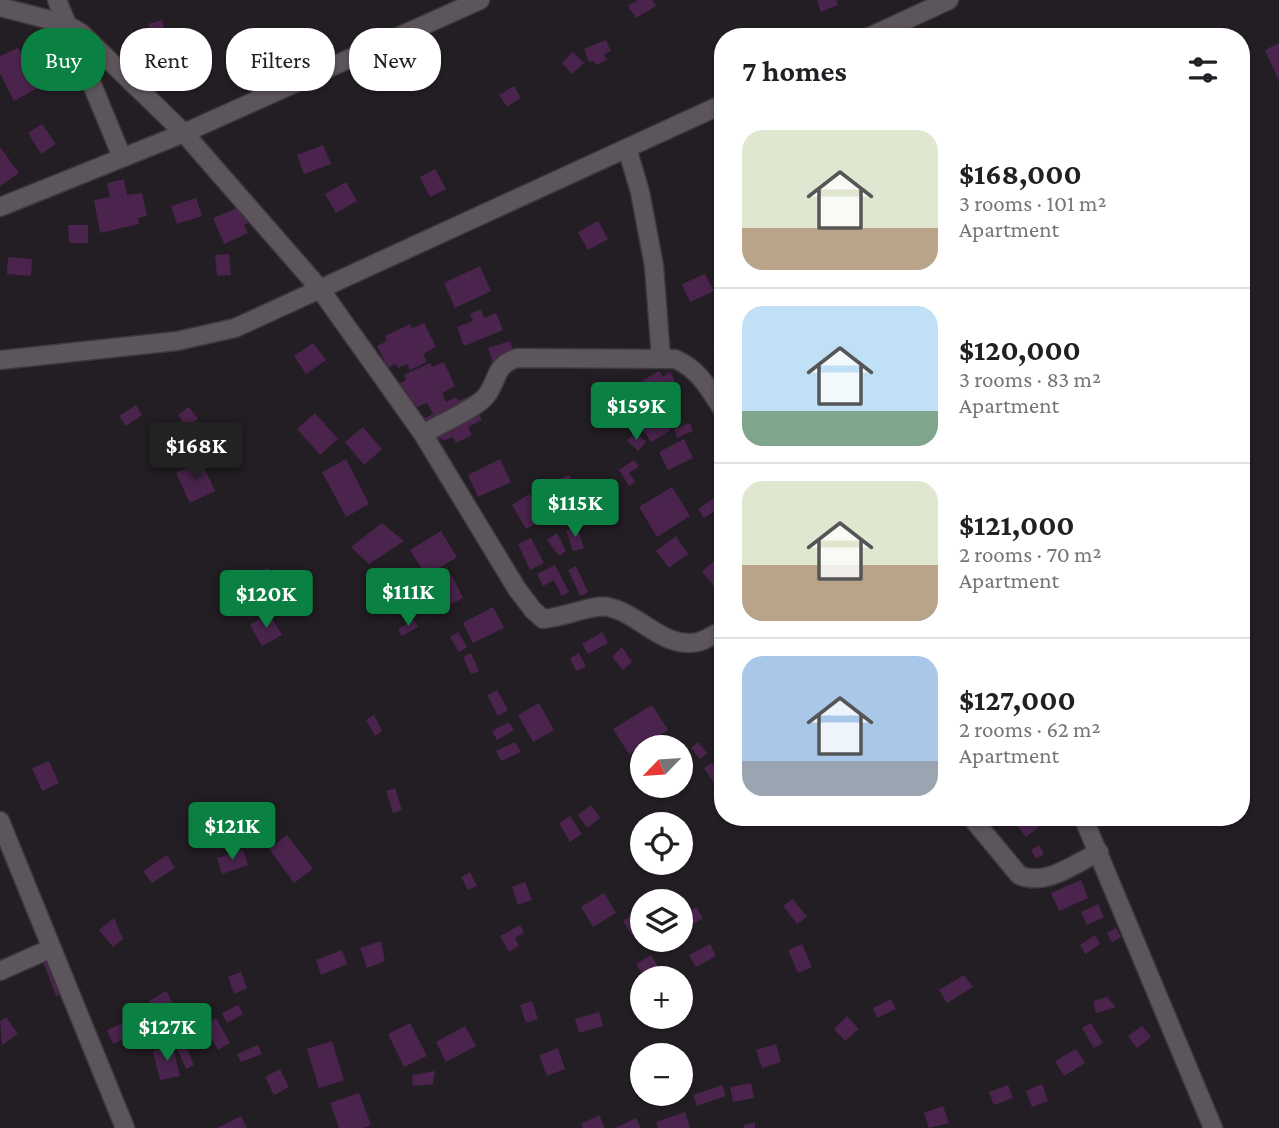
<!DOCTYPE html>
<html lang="en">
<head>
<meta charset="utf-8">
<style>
	body { margin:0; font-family:"Crimson Pro",serif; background:#f6f6f6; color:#202124; height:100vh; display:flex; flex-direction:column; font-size:26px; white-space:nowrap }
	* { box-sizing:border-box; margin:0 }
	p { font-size:23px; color:#757577 }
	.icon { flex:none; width:38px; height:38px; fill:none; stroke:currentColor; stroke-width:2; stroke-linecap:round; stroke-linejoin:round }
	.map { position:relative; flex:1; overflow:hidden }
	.panel { position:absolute; left:714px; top:28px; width:536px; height:798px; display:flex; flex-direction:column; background:#fff; border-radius:28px; box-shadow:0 2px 5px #0004 }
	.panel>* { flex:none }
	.hud { position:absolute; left:21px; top:28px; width:588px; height:63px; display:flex; gap:14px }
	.needle { width:46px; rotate:245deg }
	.fabs { position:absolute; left:630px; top:735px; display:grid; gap:14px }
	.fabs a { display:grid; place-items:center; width:63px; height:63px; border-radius:50%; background:#fff; box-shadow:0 2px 5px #0004; font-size:35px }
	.price { position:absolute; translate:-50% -60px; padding:0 16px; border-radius:7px; background:#0b8043; color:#fff; font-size:23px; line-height:46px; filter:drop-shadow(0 2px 4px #0008) }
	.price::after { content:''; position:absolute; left:50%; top:42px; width:21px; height:16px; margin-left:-10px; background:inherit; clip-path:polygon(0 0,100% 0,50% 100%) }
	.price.active { background:#222; color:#fff }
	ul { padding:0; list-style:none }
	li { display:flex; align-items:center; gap:21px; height:175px; padding:0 28px }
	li+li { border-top:2px solid #e0e0e0 }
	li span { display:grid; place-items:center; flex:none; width:196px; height:140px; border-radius:21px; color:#555 }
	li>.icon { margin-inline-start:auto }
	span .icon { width:84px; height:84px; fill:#fffc; stroke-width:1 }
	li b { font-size:30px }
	h2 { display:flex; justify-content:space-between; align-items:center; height:84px; padding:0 28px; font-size:30px }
	.pill { padding:0 24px; border-radius:28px; background:#fff; box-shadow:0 2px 5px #0004; font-size:24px; line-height:63px }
	.pill.active { background:#0b8043; color:#fff }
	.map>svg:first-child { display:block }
</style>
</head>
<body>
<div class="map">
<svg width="1279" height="1128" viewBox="0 0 1279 1128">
	<rect width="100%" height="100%" fill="#231e24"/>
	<!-- building -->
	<path fill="#4a244d" d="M638 0H652L656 6 636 18 628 6Z
		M817 0H836L838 5 821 12Z
		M162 20 167 39 153 43 148 24Z
		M606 40 611 51 604 54 607 60 596 65 594 61 589 62 584 49Z
		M1279 43V81L1265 50Z
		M18 48 38 88 14 101 0 73V56Z
		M573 52 584 63 572 74 562 63Z
		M197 61 204 72 183 81 178 68Z
		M514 86 521 98 507 107 499 95Z
		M42 124 56 144 41 154 28 133Z
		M323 145 331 164 304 174 297 155Z
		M0 147 19 173 0 186Z
		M435 169 446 189 430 197 420 177Z
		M124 179 127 195 142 193 147 216 138 218 139 224 100 233 94 200 110 197 107 183Z
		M346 182 357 201 336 213 325 194Z
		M196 198 202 216 177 224 171 206Z
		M251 202 258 218 244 225 248 233 224 244 213 218Z
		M598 221 608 239 588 250 578 232Z
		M68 225H88V243H69Z
		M229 254 231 275 217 276 215 255Z
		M8 257 32 259 31 276 7 274Z
		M480 266 491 291 455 308 444 283Z
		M705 274 714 291 690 302 682 284Z
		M481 309 484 318 496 313 503 330 464 346 457 327 473 321 470 314Z
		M424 323 436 347 423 354 427 362 410 370 407 364 398 368 396 364 388 368 377 346 387 341 385 336 410 324 412 328Z
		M510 341 519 368 497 375 488 348Z
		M313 343 326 360 306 374 294 356Z
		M723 344V367L720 368 713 348Z
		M444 362 455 386 442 393 446 402 456 397 458 401 470 396 482 420 468 427 472 435 456 443 453 437 443 441 442 438 434 441 423 419 433 414 427 403 417 407 415 404 407 408 397 385 406 380 404 375 430 363 432 367Z
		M659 371 663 377 670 372 679 389 670 394 672 398 644 414 629 388Z
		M136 405 142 415 126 426 119 416Z
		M189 407 198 419 187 427 178 415Z
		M315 413 338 439 320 455 297 429Z
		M660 414 670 431 651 442 641 426Z
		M690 423 693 431 677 438 674 429Z
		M363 427 382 449 364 465 345 442Z
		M635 432 646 442 638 451 627 441Z
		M684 439 693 458 668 470 659 452Z
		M346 459 369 504 346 517 322 472Z
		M500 459 511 482 478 497 468 475Z
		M634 460 639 466 629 473 635 482 629 486 619 470Z
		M201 461 215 491 190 503 176 473Z
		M569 475 580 501 569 505 559 479Z
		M672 487 690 516 657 537 639 507Z
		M529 494 544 519 526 529 512 505Z
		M718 495 723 506 704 518 698 509Z
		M382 523 404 541 369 564 351 547Z
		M577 526 584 548 573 551 566 530Z
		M441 531 457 557 426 576 410 550Z
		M557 533 566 551 559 556 547 540Z
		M676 536 688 554 669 568 656 551Z
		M531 538 544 563 530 570 518 544Z
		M719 557 723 562V590L719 593 702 571Z
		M555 565 569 592 562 596 554 580 543 586 537 574Z
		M576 566 588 592 580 596 568 570Z
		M268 568 281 597 243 614 230 585Z
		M452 576 463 598 446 607 434 584Z
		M429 587 437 603 423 609 416 593Z
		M493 607 504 628 473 643 463 623Z
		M269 613 282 635 262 646 250 625Z
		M414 620 418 627 402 636 398 629Z
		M458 632 467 647 459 652 450 637Z
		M602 632 608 643 588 654 582 644Z
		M622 647 632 662 623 670 612 657Z
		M471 653 479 671 471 674 463 657Z
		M579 653 586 667 576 671 570 658Z
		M497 690 508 710 498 716 487 695Z
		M539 703 554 730 533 742 518 715Z
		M652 705 668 730 629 754 613 729Z
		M374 715 382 731 375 736 366 720Z
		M509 722 514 730 497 740 492 731Z
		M515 742 521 752 501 761 496 751Z
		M698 742 707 753 700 759 691 748Z
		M49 761 59 783 42 791 32 768Z
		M712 763 715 767 721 763 723 765V786L718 789 704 768Z
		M395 788 402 810 393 813 386 791Z
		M591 805 600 818 587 828 578 815Z
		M570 816 582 834 570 842 559 823Z
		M1022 817H1035L1042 824 1026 837 1015 823Z
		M287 835 313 869 294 883 269 849Z
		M1039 845 1044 854 1036 859 1031 850Z
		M243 850 248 865 222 874 217 858Z
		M167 855 175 868 152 883 143 871Z
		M470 872 477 886 468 890 461 877Z
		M1081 880 1088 898 1059 911 1051 893Z
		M525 882 532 900 518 905 512 887Z
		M604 893 616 913 593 927 581 907Z
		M793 899 807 917 797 924 783 906Z
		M1098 904 1104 917 1087 925 1081 912Z
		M696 907 703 918 684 930 681 925V917Z
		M633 914 642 928 632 935 623 921Z
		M114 918 123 939 113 947 99 930Z
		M520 925 524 933 515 938 519 946 509 952 500 936Z
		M1116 928 1121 937 1112 942 1107 933Z
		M1095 935 1100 944 1085 954 1080 945Z
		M381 941 385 961 367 968 360 948Z
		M710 944 716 956 696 967 689 955Z
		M802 944 812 967 798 973 788 950Z
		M342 950 347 964 321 975 316 960Z
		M651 955 661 972 651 978H645L636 964Z
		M53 958 66 992 56 996 43 962Z
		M241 972 247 988 234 994 228 977Z
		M964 975 973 987 947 1003 939 990Z
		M166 991 173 1004 155 1013 149 1001Z
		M1107 997 1116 1007 1096 1013 1093 1001Z
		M891 999 896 1009 877 1018 873 1008Z
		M532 1001 538 1019 526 1023 520 1005Z
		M238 1005 243 1014 227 1023 222 1013Z
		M599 1012 603 1026 579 1033 575 1019Z
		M847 1016 859 1029 845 1041 834 1029Z
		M6 1017 18 1034 2 1045 0 1021Z
		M216 1018 230 1043 218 1050 204 1025Z
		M129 1020 136 1033 113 1044 107 1030Z
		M410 1023 427 1056 404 1067 388 1034Z
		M1091 1023 1103 1043 1094 1048 1082 1028Z
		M465 1026 476 1046 446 1062 436 1042Z
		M1142 1026 1151 1037 1137 1048 1128 1036Z
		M164 1028 166 1038 148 1045 144 1035Z
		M332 1041 344 1080 319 1088 307 1049Z
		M172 1043 180 1076 160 1080 153 1052Z
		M184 1043 194 1065 186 1069 176 1046Z
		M776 1044 781 1062 762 1068 756 1050Z
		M258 1045 262 1054 241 1062 237 1054Z
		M558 1048 565 1069 547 1076 539 1055Z
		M1076 1049 1085 1063 1064 1076 1055 1061Z
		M280 1069 289 1087 274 1095 265 1077Z
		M435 1071 433 1084 413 1086 412 1075Z
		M751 1083 754 1098 733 1102 730 1087Z
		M1042 1084 1048 1101 1032 1107 1026 1091Z
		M722 1085 726 1096 697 1106 693 1095Z
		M1008 1085 1013 1098 994 1105 989 1092Z
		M359 1093 371 1125 363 1128H339L330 1103Z
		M943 1106 949 1123 929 1128 924 1113Z
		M685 1112 690 1128H658L656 1122Z
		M599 1115 605 1128H583L581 1124Z
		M241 1116 247 1128H217Z
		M636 1118 641 1128H615Z
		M755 1123V1128H744L743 1125Z"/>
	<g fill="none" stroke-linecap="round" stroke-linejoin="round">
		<defs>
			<path id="street" d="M57 0 122 157
				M0 7 66 24 81 33 184 133 320 289 423 434 517 589 533 610 543 619C561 618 594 604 608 607 639 613 664 650 698 642 706 640 715 634 723 630
				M869 37 949 0
				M627 148 640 192 654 266 661 358
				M0 207 184 133 480 0
				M0 360 177 341 235 328 723 104
				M423 434C438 425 477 408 486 396 499 380 493 366 517 358L675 359C699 369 709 389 723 410
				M971 817 1019 875C1046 887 1074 864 1099 852
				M1083 817 1213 1128
				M0 821 125 1128
				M0 971 52 948"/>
		</defs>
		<!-- street casing -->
		<use href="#street" stroke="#3c383c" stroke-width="21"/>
		<!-- street -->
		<use href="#street" stroke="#5c565c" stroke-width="18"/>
	</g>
</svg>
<div class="fabs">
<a><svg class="needle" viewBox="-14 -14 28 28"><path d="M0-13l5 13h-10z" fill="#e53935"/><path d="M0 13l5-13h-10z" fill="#757577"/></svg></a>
<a><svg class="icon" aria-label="locate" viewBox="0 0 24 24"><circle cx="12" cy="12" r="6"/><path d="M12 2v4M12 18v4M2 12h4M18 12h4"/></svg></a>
<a><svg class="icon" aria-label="layers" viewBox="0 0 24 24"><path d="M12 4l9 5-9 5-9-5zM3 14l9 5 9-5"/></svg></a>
<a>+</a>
<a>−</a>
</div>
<b class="price" style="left:636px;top:442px">$159K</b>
<b class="price active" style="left:196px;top:482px">$168K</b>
<b class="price" style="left:575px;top:539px">$115K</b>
<b class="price" style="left:408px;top:628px">$111K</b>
<b class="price" style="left:266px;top:630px">$120K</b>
<b class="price" style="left:232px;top:862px">$121K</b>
<b class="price" style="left:167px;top:1063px">$127K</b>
<div class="hud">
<a class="pill active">Buy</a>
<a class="pill">Rent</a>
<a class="pill">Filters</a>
<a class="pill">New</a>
</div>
<section class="panel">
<h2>7 homes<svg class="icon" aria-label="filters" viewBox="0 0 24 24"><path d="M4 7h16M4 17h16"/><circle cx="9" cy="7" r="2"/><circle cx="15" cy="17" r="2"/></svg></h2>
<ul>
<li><span style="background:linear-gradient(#dfe7d0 70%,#b9a48a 0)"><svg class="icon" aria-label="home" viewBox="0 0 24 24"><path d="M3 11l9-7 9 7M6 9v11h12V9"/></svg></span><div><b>$168,000</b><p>3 rooms · 101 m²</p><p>Apartment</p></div></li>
<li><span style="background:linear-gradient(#bfe0f5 75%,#7fa58c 0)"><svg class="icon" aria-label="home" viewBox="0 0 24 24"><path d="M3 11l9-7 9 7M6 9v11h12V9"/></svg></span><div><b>$120,000</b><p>3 rooms · 83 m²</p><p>Apartment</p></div></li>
<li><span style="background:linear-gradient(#dfe7d0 60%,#b9a48a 0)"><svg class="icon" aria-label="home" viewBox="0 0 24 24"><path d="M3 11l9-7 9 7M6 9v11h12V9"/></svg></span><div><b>$121,000</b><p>2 rooms · 70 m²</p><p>Apartment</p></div></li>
<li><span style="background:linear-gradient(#a9c7e8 75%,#9aa5b1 0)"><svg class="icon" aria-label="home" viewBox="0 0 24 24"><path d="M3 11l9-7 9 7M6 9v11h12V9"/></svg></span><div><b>$127,000</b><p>2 rooms · 62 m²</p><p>Apartment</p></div></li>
</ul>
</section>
</div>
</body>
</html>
